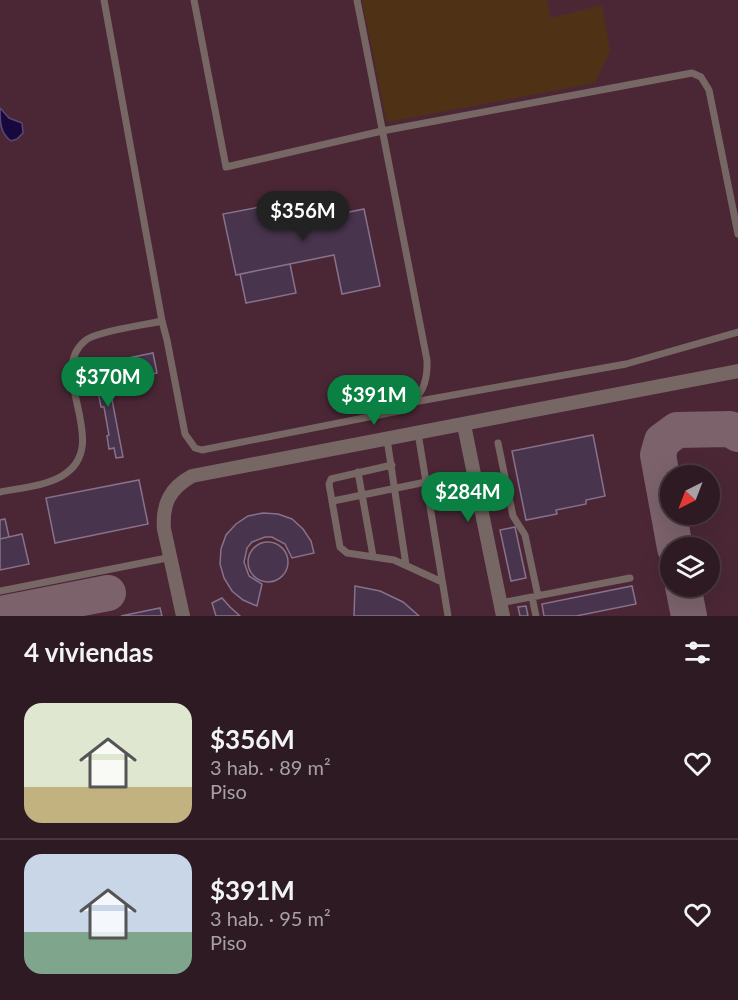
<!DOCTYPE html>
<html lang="es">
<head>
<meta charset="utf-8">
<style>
	body { margin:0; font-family:Lato,sans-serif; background:#36232a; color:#f1f3f6; height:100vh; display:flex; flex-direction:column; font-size:22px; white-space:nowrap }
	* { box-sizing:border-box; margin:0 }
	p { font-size:20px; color:#a7a1a5 }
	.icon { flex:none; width:33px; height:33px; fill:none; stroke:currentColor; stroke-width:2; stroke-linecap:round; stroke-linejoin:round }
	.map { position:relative; height:616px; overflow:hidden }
	.drawer { display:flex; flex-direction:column; background:#2e1a22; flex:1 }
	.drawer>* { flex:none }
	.needle { width:39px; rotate:222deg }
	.tools { position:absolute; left:660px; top:465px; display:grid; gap:12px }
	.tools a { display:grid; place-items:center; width:60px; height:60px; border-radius:50%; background:#2e1a22; box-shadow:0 6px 24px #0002,0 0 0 2px #493840; font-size:30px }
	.price { position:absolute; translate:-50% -51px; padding:0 14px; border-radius:21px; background:#0b8043; color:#fff; font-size:20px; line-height:39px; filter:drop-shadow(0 2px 3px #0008) }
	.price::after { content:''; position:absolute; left:50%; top:36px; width:18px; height:14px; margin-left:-9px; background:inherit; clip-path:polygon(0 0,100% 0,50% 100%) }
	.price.active { background:#222; color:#fff }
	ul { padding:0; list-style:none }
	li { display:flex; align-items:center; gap:18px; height:150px; padding:0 24px }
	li+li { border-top:2px solid #493840 }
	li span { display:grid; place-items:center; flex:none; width:168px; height:120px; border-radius:18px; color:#555 }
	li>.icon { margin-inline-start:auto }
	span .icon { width:72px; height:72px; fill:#fffc; stroke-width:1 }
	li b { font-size:26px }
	h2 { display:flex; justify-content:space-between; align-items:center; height:72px; padding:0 24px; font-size:26px }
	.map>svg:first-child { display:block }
</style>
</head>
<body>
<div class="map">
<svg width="738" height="616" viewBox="0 0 738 616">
	<rect width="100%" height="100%" fill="#3e222d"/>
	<!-- built -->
	<path fill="#4b2736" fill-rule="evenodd" d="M0 0H738V616H0ZM670 476H710V514H670ZM670 548H710V586H670Z"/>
	<!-- green -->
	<path fill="#4f3216" d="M362 0H547L551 18 602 5 610 51 595 83 387 122Z"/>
	<!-- water -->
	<path fill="#17083e" stroke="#594971" stroke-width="1.5" d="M0 108 9 118 22 123 23 133 17 139 11 141C0 133 0 122 0 108Z"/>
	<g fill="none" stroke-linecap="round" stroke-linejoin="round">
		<!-- taxiway -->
		<path stroke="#7b626b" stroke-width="36" d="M675 548 658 455 662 441 677 430 730 429 738 434
			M683 586 689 616
			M0 614 108 593"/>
	</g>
	<!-- building -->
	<path fill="#48344c" stroke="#87718b" stroke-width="1.5" d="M301 199 305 221 364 209 380 286 342 294 334 255 236 275 223 214Z
		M290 264 296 293 246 303 240 274Z
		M153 353 157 373 117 381 113 361Z
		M105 363 123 457 116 458 114 448 109 449 107 436 109 435 104 407H101L93 365Z
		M593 435 605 496 586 500V504L556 510 557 514 526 520 512 451Z
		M139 480 148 524 55 543 46 498Z
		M263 513 278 514 292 519 303 529 311 541 314 553 292 558 285 544 272 537H265L252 542 247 548 244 562 249 576 262 584 257 606 243 600 232 591 224 578 220 564 221 549 226 535 236 524 248 516Z
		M5 519 9 537 0 539V520Z
		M515 527 526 578 511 581 500 530Z
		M22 534 29 564 0 570V539Z
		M248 562a20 20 0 1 1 40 0a20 20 0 1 1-40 0Z
		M355 586 380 591 403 602 419 616H354Z
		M632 586 636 604 576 616H544L542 604Z
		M222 598 230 607 240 616H216L212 603Z
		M526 606 528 616H520L518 607Z
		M160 608 162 616H121Z"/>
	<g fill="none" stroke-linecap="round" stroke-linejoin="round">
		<!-- lane -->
		<path stroke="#776764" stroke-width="7" d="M104 0 162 321 167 340 185 434 195 448 202 450 404 410C422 395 428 383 427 360L357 0
			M194 0 226 167 382 131 692 73 701 77 709 90 738 234
			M414 402 626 364 738 332
			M418 433 448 616
			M387 439 406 565
			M498 443 513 516 525 535 538 596
			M392 465 331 479 329 484 340 547 347 553 394 560 442 582
			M358 472 373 556
			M0 492C20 488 45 486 62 476 115 445 44 372 86 340 98 331 145 325 162 321
			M333 501 426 482
			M0 591 172 557
			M532 597 536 616
			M500 603 630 578"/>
		<!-- street -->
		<path stroke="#776764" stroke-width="14" d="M464 425 503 616
			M183 616 164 529C162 504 170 488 192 476L738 371"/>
	</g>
</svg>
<div class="tools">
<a><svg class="needle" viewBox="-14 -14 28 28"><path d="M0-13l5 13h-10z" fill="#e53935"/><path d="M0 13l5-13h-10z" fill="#a7a1a5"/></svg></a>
<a><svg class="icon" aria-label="layers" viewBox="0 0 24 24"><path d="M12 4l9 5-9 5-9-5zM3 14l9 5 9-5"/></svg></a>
</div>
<b class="price active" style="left:303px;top:242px">$356M</b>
<b class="price" style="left:108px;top:408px">$370M</b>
<b class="price" style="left:374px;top:426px">$391M</b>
<b class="price" style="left:468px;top:523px">$284M</b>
</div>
<section class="drawer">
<h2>4 viviendas<svg class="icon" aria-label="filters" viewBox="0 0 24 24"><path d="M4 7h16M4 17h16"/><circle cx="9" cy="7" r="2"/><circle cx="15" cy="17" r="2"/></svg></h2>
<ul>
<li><span style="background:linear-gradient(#dfe7d0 70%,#c2b280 0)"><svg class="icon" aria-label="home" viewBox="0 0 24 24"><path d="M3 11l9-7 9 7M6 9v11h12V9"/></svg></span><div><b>$356M</b><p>3 hab. · 89 m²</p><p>Piso</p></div><svg class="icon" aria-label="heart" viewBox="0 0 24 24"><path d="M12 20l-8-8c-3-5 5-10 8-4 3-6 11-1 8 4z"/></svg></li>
<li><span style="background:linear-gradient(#c9d6e8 65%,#7fa58c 0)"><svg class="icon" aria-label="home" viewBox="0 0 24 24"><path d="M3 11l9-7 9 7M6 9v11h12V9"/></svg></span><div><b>$391M</b><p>3 hab. · 95 m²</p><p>Piso</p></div><svg class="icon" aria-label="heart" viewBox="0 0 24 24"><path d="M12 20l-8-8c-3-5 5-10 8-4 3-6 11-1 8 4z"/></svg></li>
</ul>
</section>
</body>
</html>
